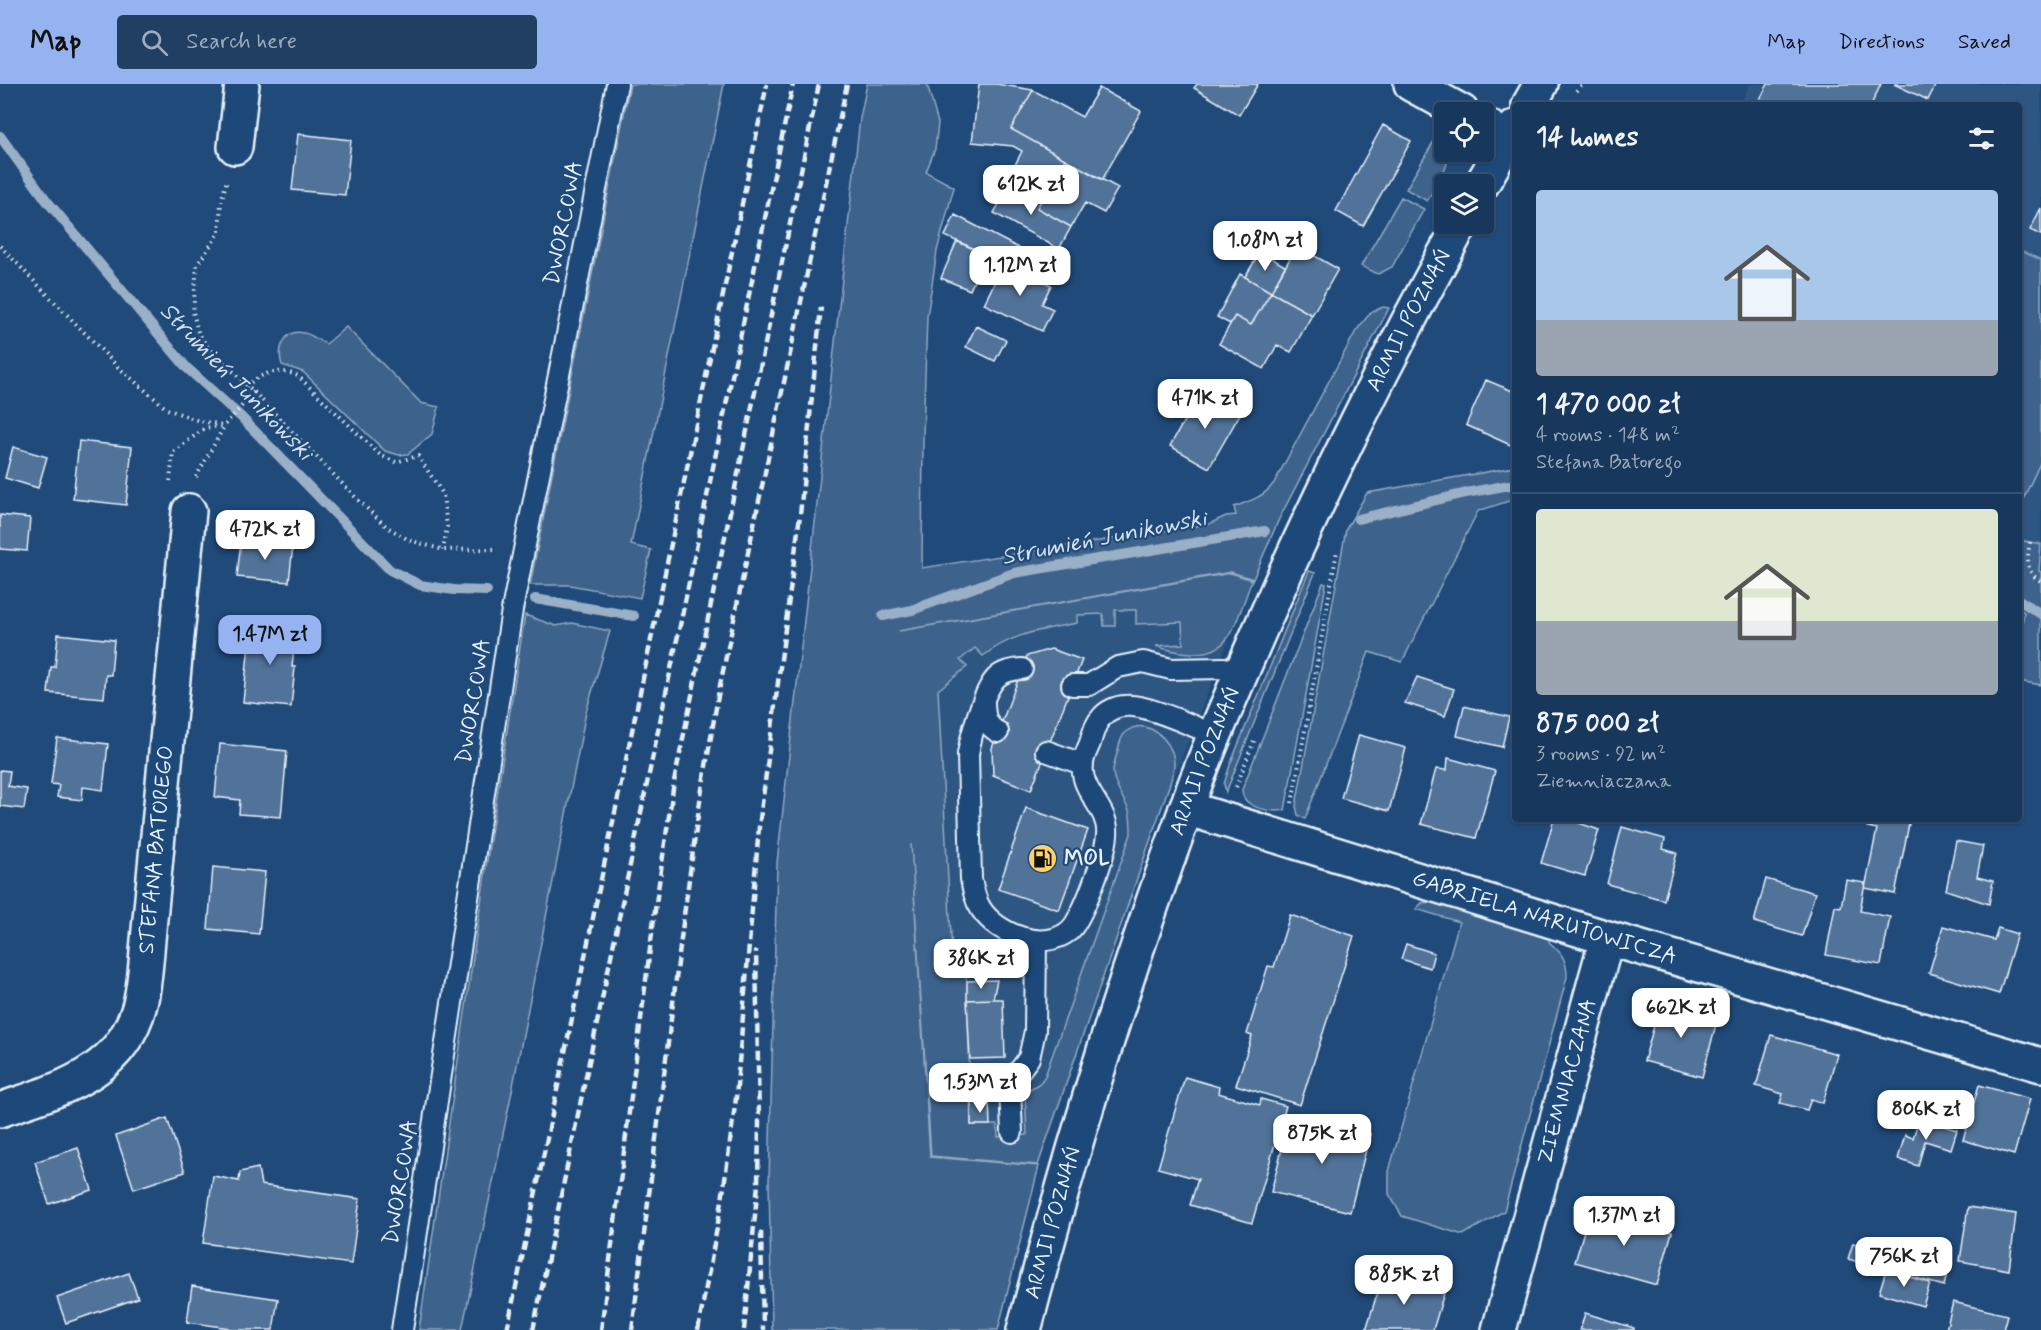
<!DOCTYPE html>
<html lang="en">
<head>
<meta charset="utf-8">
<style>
	body { margin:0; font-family:Mynerve,sans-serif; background:#203f62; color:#f1f3f6; height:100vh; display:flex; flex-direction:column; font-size:22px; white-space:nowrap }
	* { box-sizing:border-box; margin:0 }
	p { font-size:20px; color:#9eacbb }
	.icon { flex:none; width:33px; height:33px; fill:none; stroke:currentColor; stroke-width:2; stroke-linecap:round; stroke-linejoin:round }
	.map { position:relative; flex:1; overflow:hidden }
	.drawer { position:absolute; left:1512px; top:18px; width:510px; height:720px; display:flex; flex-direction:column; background:#17385c; border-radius:6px; box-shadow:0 2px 4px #0004,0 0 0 2px #365272 }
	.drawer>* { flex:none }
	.buttons { position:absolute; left:1434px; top:18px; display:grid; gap:12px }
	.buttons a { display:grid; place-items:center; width:60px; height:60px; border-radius:6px; background:#17385c; box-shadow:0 2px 4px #0004,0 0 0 2px #365272; font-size:30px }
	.price { position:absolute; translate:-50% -51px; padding:0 14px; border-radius:12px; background:#fff; color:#222; font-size:20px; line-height:39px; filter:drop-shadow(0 2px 3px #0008) }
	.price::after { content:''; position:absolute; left:50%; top:36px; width:18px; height:14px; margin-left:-9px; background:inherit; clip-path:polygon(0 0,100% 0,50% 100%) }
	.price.current { background:#95b2f1; color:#111 }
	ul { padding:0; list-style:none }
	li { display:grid; align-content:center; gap:12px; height:318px; padding:0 24px }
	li+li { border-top:2px solid #365272 }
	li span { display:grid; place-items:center; height:186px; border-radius:6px; color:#555 }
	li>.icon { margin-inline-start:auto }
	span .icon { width:108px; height:108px; fill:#fffc; stroke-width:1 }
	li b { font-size:26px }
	h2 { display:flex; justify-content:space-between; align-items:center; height:72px; padding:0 24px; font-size:26px }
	header { display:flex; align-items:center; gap:36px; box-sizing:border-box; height:84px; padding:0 30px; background:#95b2f1; color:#111 }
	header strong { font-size:28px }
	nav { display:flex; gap:33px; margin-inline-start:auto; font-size:21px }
	.search { width:420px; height:54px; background:#203f62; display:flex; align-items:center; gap:15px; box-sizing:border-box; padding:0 21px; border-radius:6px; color:#9eacbb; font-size:22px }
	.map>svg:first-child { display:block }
</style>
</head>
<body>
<header>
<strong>Map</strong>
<div class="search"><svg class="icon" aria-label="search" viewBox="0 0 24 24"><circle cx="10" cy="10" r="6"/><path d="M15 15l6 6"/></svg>Search here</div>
<nav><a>Map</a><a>Directions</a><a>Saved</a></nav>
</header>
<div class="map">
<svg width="2041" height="1246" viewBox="0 0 2041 1246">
	<rect width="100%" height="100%" fill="#1f4a7a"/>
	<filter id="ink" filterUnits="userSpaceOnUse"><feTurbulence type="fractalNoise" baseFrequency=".0167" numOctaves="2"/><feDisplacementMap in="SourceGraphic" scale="12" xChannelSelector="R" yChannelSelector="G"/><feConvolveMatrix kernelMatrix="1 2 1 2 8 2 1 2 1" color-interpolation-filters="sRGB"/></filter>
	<g filter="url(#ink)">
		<!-- built -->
		<path fill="#2e5683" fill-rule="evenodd" d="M1750 0H2041V176L2019 166V21H1740Z
			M2041 377V460L2019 456V424Z
			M1231 488 1253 495 1171 700 1039 1082 930 1074 899 547ZM1252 496 1187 569 1159 562 1183 560 1182 538 1137 540 1136 526H1115V541L1103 530 1077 531V539L1024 549 998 560 983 571 975 563 960 576 967 584 938 606 952 871 955 887H965L967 897 971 1041 998 1053 1027 1051 1025 1008 1040 999 1045 992 1131 749 1128 725 1120 713 1175 684 1038 1081 931 1072 900 549Z"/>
		<!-- green -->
		<path fill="#3c628c" stroke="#92aac2" stroke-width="1.5" d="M630 0H724L631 461 651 466 640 514 570 501H530Z
			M867 0H927L938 39 935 65 926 88 954 103 937 167 927 233 923 352 922 484 1209 440 1226 432 1236 431 1234 423C1250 417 1264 413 1274 399L1356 247 1371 228 1383 223 1389 224 1279 435 1253 495 1231 488 899 547 1231 489 1252 496C1245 513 1235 551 1220 562 1204 574 1173 568 1156 562L1183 560 1182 538 1136 540V526H1115V542H1104L1103 530 1077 531V539C1041 546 1013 549 983 572L975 564 960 576 967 583 938 606 952 871H955V887H965L967 897 971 1041H997L998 1053 1027 1051 1025 1008 1040 999 1045 992 1131 750C1131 742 1131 734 1129 727 1124 714 1114 703 1113 688 1113 681 1116 673 1118 666 1119 661 1121 653 1125 649 1142 633 1165 650 1172 668 1176 678 1173 689 1170 699L1038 1081 931 1072 911 760 930 1073 1039 1082 998 1246H772L769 1099 777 779 860 34Z
			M1438 50 1444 56V68H1449C1448 86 1437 101 1427 117L1406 105Z
			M1401 113 1424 125 1392 183 1378 190 1361 182Z
			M2019 166 2041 176V377L2019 424Z
			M346 243 421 319 439 323 432 350 408 370 399 371 385 367 303 288 282 281C277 266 284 244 304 249 311 250 319 257 326 260Z
			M1515 383V415L1478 427 1402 578 1369 568 1305 735 1298 731 1296 722 1346 445 1367 409Z
			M2019 456 2041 460 2039 487 2041 488V601L2019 597V558L2024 528 2019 526Z
			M1309 487 1315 489 1226 708 1224 700 1230 681Z
			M1323 499 1326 500 1285 726C1271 729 1242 724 1242 706Z
			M525 531 556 542 572 539 610 547 586 628 512 1007 462 1246H419L489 763Z
			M1437 817 1550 852 1549 858C1562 869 1567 876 1567 893L1504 1127 1463 1151 1402 1132 1389 1110V1087L1459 838 1416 825 1422 819Z"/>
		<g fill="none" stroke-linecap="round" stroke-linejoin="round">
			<!-- stream -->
			<path stroke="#9ab0c7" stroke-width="10" d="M0 52 47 117 187 284 241 333 390 486 420 501 454 506 487 507
				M1358 435 1466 409 1515 400
				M535 515 634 532
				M2019 516 2041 530
				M883 532 912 526 1014 489 1265 447"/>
		</g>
		<!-- building -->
		<path fill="#517399" stroke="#e8f1f8" stroke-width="1.5" d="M979 0H997L1033 6 1011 45 1065 75 1048 104 1013 85 1022 67 1013 62 972 58Z
			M1197 0H1258L1239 31 1194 4Z
			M1768 0H1881L1871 21H1757Z
			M1894 0H1936L1928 16Z
			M1099 4 1141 27 1102 96 1011 45 1033 6 1082 33Z
			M1383 41 1411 57 1363 142 1336 127Z
			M298 50 351 56 345 111 292 106Z
			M1065 75 1118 104 1104 129 1085 119 1071 143 1037 124Z
			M1011 98 1042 115 1037 124 1071 143 1059 165 994 129Z
			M2041 124V151L2030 146Z
			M955 131 1055 183 1045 198 945 152Z
			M957 157 986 170 970 206 941 194Z
			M1297 162 1338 185 1312 231 1271 208Z
			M1260 168 1285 182 1271 208 1245 193Z
			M1004 179 1051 201 1042 220 1053 225 1042 247 984 220Z
			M1240 190 1271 208 1251 241 1235 232 1230 240 1217 233Z
			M1271 208 1312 231 1291 268 1277 261 1264 285 1219 260 1235 232 1251 241Z
			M976 242 1006 256 995 277 966 263Z
			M1486 296 1515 308V363L1466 341Z
			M1201 307 1240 330 1209 384 1170 362Z
			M79 357 132 363 126 421 73 415Z
			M13 363 47 373 38 404 5 394Z
			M0 431 30 434 27 467 0 465Z
			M241 456 293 461 289 498 237 493Z
			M251 541 296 545 292 583H295L291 623 243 618Z
			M58 550 114 556 111 591H106L104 614 48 609 51 583H55Z
			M1051 565 1082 576 1031 706 993 691 992 664 1027 572Z
			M1417 593 1454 605 1445 632 1405 619Z
			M1464 622 1509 633 1502 663 1457 652Z
			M1359 651 1406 664 1389 727 1341 714Z
			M57 654 108 660 103 706 83 703 82 716 57 713 59 701 51 700Z
			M220 660 287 667 281 733 239 730 240 716 215 713Z
			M1448 674 1495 687 1476 754 1421 740 1436 685 1447 686Z
			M0 686 10 687 8 702 27 705 24 725 0 722Z
			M1026 724 1088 746 1059 826 998 805Z
			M1554 735H1577L1576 738 1599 746 1585 792 1541 779Z
			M1869 735H1910L1895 810 1865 804 1877 745 1867 743Z
			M1622 743 1665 755 1663 765 1677 769 1664 816 1607 800Z
			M1956 757 1983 762 1977 793 1993 797 1989 820 1946 806Z
			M213 783 265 788 259 850 208 845Z
			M1766 795 1815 809 1802 852 1754 838Z
			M1846 796 1865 799 1860 827 1890 833 1881 881 1826 871 1835 822 1841 823Z
			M1290 831 1354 852 1300 1021 1236 1001 1252 952 1247 950 1268 882 1274 883Z
			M1943 842 1994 856 1998 844 2017 850 1999 910 1929 889Z
			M1406 860 1434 869 1430 884 1401 875Z
			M986 870 981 886 955 887V871Z
			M997 896 993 915 967 916V897Z
			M993 915H1003L1005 974 970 975 967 916Z
			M1661 917 1718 933 1702 993 1644 977Z
			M1771 951 1837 970 1823 1019 1811 1015 1807 1026 1780 1019 1783 1010 1756 1002Z
			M1185 993 1219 1003 1218 1009 1260 1021 1261 1015 1286 1022 1252 1139 1190 1121 1198 1095 1158 1084Z
			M1979 1001 2030 1015 2014 1071 1963 1056Z
			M989 1018 990 1041H971V1019Z
			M167 1034 185 1088 134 1105 116 1052Z
			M1919 1035 1957 1046 1951 1065 1925 1057 1918 1082 1898 1075 1905 1051 1913 1054Z
			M1316 1036 1370 1050 1350 1128 1271 1108 1287 1045 1312 1051Z
			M78 1064 92 1106 49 1120 35 1078Z
			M258 1084 261 1101 360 1115 351 1180 203 1159 213 1092 239 1097 240 1088Z
			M1968 1123 2016 1130 2009 1186 1960 1177Z
			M1590 1126 1672 1148 1657 1201 1575 1178Z
			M1853 1159 1948 1186 1944 1202 1848 1175Z
			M1886 1186 1930 1199 1923 1222 1879 1209Z
			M129 1189 138 1214 66 1239 57 1214Z
			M1383 1190 1444 1209 1433 1246H1366Z
			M192 1202 278 1215 273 1246H229V1244L187 1238Z
			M1953 1218 2007 1231 2003 1246H1946Z
			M1585 1229 1634 1244V1246H1580Z"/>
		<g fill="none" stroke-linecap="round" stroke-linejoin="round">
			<defs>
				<path id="lane" d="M1022 585C1013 585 1002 588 996 594 983 608 971 651 968 670L971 795C973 805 975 816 981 825 997 850 1043 868 1069 847 1082 837 1106 769 1107 751 1110 725 1079 707 1083 680 1083 673 1088 665 1090 659 1093 650 1095 640 1101 634 1106 627 1117 622 1125 622 1145 619 1194 643 1215 651
					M1072 601H1089L1118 583 1143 578 1171 585 1224 584 1242 588
					M984 618C984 631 986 642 998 648
					M1046 667 1082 680
					M1012 1048 1010 1005 1017 990 1029 974 1035 947 1036 856
					M402 1246 512 526 617 0"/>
				<g id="street">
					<path d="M1411 0 1462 28"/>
					<path d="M1484 40 1508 55"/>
					<path d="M235 63 242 0"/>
					<path id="s1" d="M1186 724 1607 854 2041 981"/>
					<path id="s2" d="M0 1026C60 1005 122 990 140 920 145 900 146 877 148 856L189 427"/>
					<path id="s3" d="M1499 1246 1607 854"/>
				</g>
				<g id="secondary">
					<path d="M1529 21 1541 0"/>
					<path d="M1482 100 1515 43"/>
					<path id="s4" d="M1024 1246C1070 1070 1123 896 1186 725 1207 665 1234 606 1259 548 1320 408 1387 273 1461 140"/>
				</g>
			</defs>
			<!-- lane casing -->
			<use href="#lane" stroke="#e8f1f8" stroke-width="24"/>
			<!-- street casing -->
			<use href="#street" stroke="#e8f1f8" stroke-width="38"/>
			<!-- secondary casing -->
			<use href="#secondary" stroke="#e8f1f8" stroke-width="38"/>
			<!-- path -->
			<path stroke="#e8f1f8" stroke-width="4" stroke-dasharray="1.5 4.5" stroke-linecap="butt" d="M1576 7 1583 0
				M0 162 118 283 167 325 199 337 219 340
				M246 302C262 289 278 283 298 292L380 371 396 378 418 372 443 410 447 443 443 466
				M254 308 362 420 387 443 409 456 443 466 495 465
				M196 393 225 341 254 308 206 261 198 248 193 228 197 181 219 149 221 118 227 96
				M170 397 173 368 205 344 225 341
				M2030 458C2027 474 2025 489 2041 497
				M1236 703 1255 654
				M1292 719 1337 467"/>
			<!-- lane -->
			<use href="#lane" stroke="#1f4a7a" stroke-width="20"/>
			<!-- street -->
			<use href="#street" stroke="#1f4a7a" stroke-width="33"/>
			<!-- secondary -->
			<use href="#secondary" stroke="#1f4a7a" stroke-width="33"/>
			<!-- rail -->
			<path stroke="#e8f1f8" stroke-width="4.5" stroke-dasharray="9 4.5" stroke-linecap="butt" d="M761 1147 763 1246
				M507 1246 767 0
				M533 1246 793 0
				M601 1246 655 826 674 698 819 0
				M632 1246 684 831 700 717 719 606 847 0
				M698 1246 722 1117 736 1014 759 743 800 431 821 223
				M744 1246 758 1100 759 1039 756 866"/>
		</g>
	</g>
	<!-- icons -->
	<defs>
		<symbol id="fuel-disc" viewBox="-11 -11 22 22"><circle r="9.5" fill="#ffd166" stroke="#1f4a7a"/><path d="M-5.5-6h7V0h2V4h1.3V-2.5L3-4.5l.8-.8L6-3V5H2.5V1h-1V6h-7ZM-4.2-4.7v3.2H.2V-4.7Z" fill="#111"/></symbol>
	</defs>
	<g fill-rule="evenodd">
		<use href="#fuel-disc" x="1026" y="758" width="33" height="33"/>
	</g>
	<g text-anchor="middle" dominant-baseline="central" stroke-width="4.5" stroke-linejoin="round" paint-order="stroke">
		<!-- street labels -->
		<g font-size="22" fill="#e8f1f8" stroke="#1f4a7a">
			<text transform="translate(564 139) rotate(-79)">DWORCOWA</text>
			<text stroke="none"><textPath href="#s4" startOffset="1083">ARMII POZNAŃ</textPath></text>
			<text transform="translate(474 617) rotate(-81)">DWORCOWA</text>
			<text stroke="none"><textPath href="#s4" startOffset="597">ARMII POZNAŃ</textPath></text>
			<text stroke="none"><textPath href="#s2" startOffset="340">STEFANA BATOREGO</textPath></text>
			<text stroke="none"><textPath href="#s1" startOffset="375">GABRIELA NARUTOWICZA</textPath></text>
			<text stroke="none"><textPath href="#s3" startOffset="258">ZIEMNIACZANA</textPath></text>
			<text transform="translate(401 1098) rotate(-81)">DWORCOWA</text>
			<text stroke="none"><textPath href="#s4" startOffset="111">ARMII POZNAŃ</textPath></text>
		</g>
		<!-- poi labels -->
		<g font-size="22" font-weight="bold" fill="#e8f1f8" stroke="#1f4a7a" text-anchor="start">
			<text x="1064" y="775">MOL</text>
		</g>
		<!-- water labels -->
		<g font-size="24" font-style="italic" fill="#d4e1ec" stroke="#1f4a7a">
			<text transform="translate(236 298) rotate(46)">Strumień Junikowski</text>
			<text transform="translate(1104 454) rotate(-11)">Strumień Junikowski</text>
		</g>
	</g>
</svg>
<div class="buttons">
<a><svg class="icon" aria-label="locate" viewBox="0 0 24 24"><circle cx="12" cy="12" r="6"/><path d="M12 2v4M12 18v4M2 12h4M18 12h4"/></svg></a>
<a><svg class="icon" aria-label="layers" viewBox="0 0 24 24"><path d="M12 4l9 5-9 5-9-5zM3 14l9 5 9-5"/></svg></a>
</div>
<b class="price" style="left:1031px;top:132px">612K zł</b>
<b class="price" style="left:1265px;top:188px">1.08M zł</b>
<b class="price" style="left:1020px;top:213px">1.12M zł</b>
<b class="price" style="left:1205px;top:346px">471K zł</b>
<b class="price" style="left:265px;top:477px">472K zł</b>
<b class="price current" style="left:270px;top:582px">1.47M zł</b>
<b class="price" style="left:981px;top:906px">386K zł</b>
<b class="price" style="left:1681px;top:955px">662K zł</b>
<b class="price" style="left:980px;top:1030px">1.53M zł</b>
<b class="price" style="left:1926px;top:1057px">806K zł</b>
<b class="price" style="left:1322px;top:1081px">875K zł</b>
<b class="price" style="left:1624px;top:1163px">1.37M zł</b>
<b class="price" style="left:1904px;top:1204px">756K zł</b>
<b class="price" style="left:1404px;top:1222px">885K zł</b>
<section class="drawer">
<h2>14 homes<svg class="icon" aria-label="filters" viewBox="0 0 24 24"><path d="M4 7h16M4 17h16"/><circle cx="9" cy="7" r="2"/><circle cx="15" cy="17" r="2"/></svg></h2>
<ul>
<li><span style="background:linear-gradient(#a9c7e8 70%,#9aa5b1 0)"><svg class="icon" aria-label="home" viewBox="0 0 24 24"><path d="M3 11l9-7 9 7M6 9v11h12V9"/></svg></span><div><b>1 470 000 zł</b><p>4 rooms · 148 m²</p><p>Stefana Batorego</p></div></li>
<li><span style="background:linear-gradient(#dfe7d0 60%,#9aa5b1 0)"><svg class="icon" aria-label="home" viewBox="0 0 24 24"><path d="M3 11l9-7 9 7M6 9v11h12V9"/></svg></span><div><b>875 000 zł</b><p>3 rooms · 92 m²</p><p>Ziemniaczana</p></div></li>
</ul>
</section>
</div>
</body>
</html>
